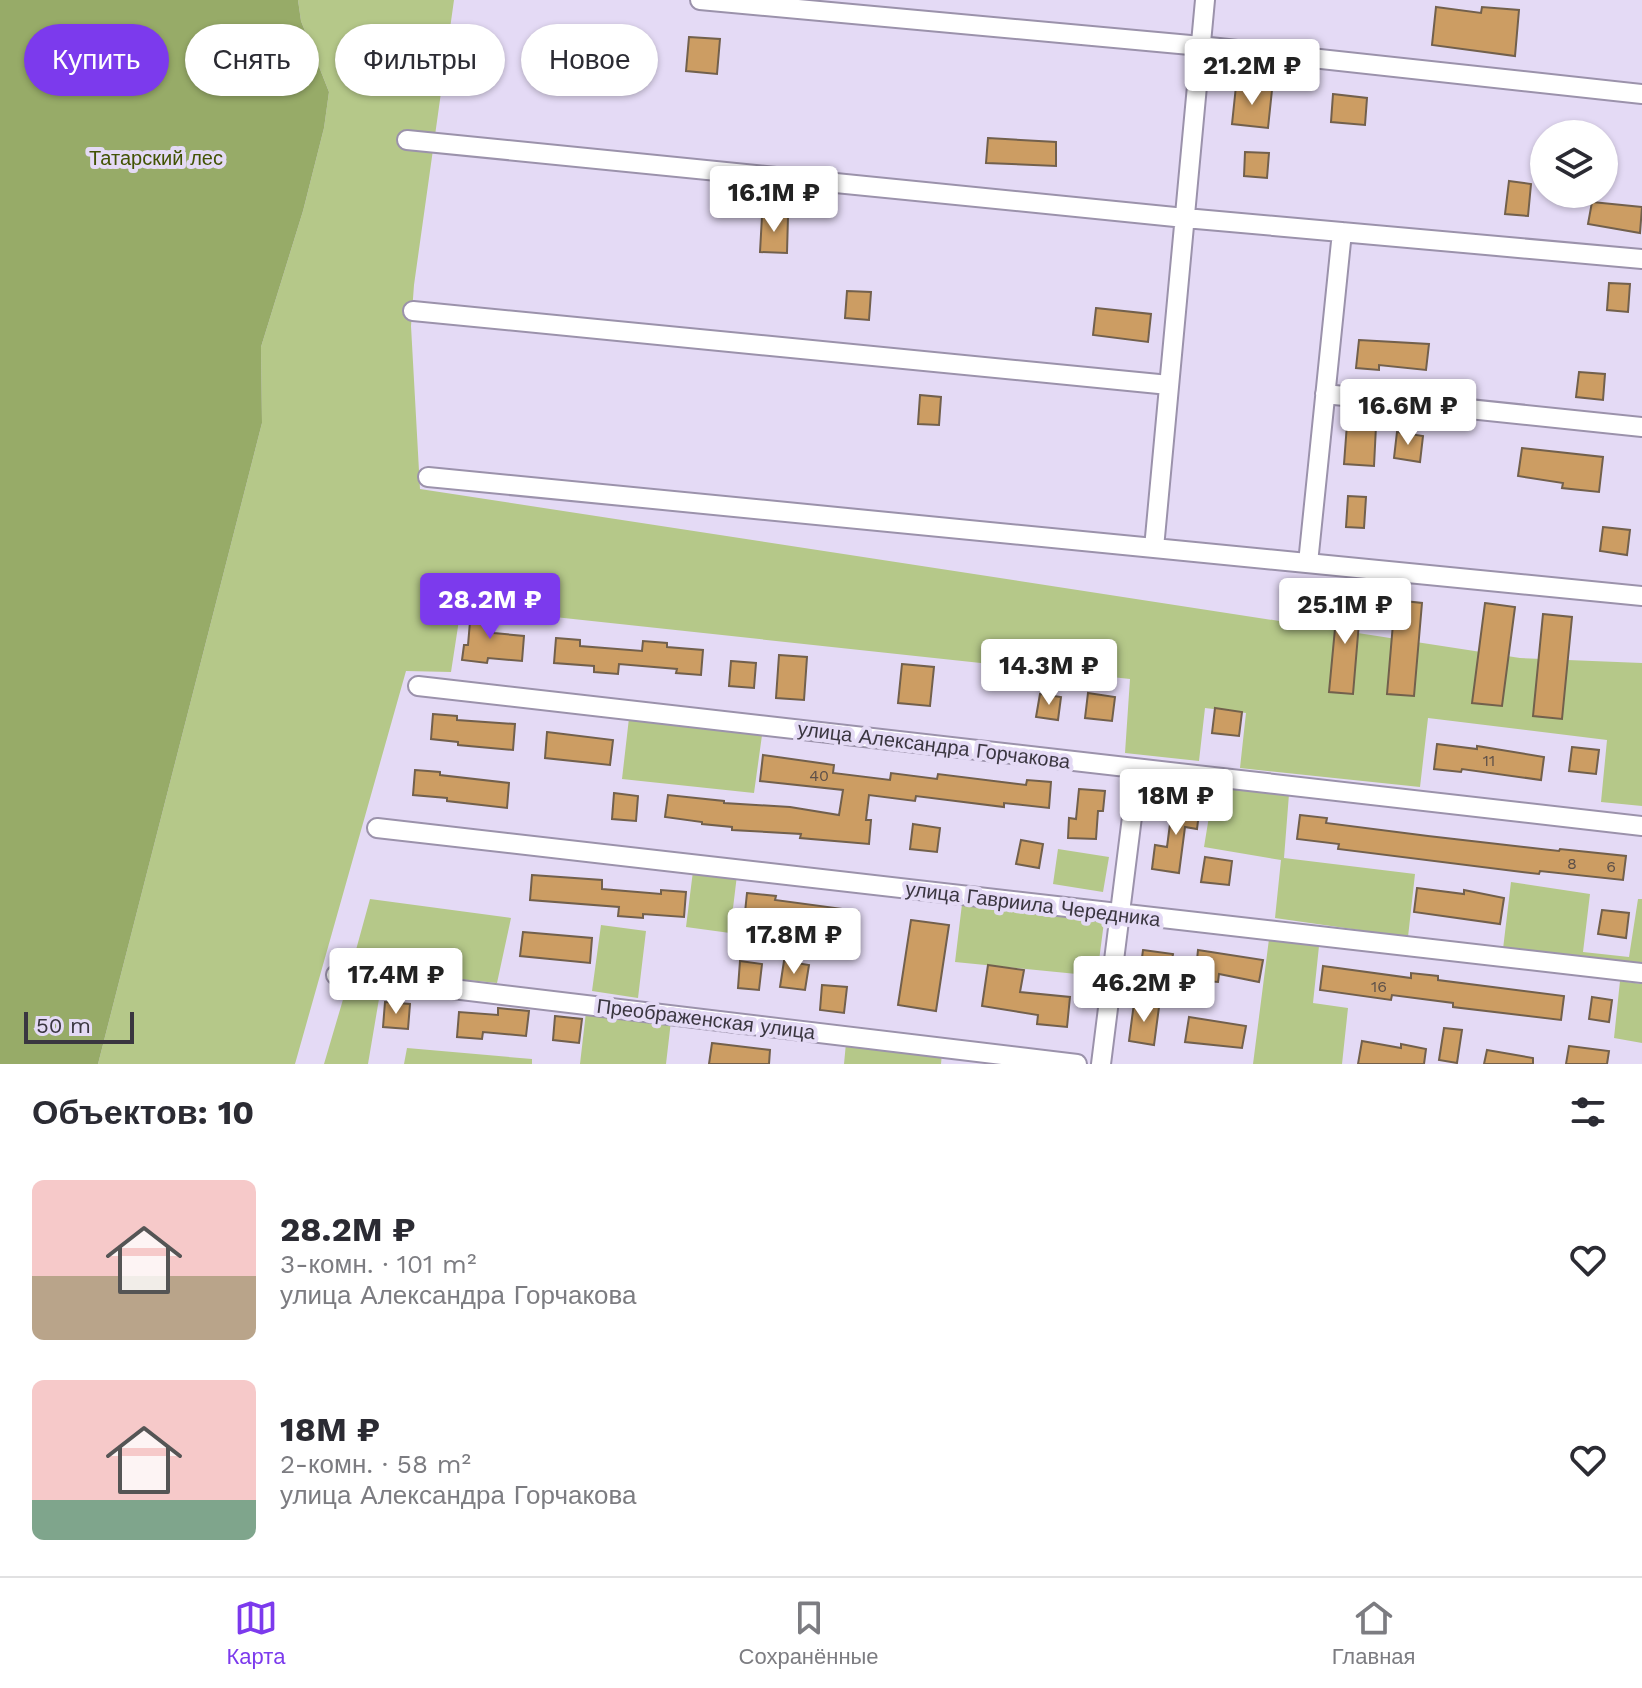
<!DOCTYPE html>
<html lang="ru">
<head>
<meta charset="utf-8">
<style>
	body { margin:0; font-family:"Work Sans",sans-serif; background:#f7f7f7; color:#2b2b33; height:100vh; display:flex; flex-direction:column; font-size:30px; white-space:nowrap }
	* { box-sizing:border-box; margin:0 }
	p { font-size:26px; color:#7c7c81 }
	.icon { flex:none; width:44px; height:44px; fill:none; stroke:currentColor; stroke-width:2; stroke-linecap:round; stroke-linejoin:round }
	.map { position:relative; height:1064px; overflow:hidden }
	.side { display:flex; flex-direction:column; background:#fff; flex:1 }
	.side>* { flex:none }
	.banner { position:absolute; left:24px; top:24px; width:800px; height:72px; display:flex; gap:16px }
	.tools { position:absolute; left:1530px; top:120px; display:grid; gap:16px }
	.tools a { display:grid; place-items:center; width:88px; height:88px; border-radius:50%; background:#fff; box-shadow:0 2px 6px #0004; font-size:40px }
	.scale { position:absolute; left:24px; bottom:20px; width:110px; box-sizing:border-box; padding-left:8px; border:4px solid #3a3640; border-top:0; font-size:22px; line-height:28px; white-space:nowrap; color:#3a3640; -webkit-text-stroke:6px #e4daf5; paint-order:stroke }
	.price { position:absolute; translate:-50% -68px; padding:0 18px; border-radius:8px; background:#fff; color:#222; font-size:26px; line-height:52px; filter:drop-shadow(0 2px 4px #0008) }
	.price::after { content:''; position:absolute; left:50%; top:48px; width:24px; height:18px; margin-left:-12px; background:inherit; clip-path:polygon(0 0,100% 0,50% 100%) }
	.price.active { background:#7c3aed; color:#fff }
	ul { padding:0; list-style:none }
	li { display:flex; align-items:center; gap:24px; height:200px; padding:0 32px }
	li span { display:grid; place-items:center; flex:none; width:224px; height:160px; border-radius:12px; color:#555 }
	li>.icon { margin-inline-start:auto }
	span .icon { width:96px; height:96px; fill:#fffc; stroke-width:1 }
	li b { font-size:34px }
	h2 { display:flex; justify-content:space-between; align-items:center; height:96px; padding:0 32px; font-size:34px }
	.pill { padding:0 28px; border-radius:36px; background:#fff; box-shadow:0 2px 6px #0004; font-size:28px; line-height:72px }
	.pill.active { background:#7c3aed; color:#fff }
	.tab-bar { display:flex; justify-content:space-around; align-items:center; height:112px; border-top:2px solid #e1e1e2; background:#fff; font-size:22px; color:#7c7c81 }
	.tab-bar a { display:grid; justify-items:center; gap:4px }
	.tab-bar .active { color:#7c3aed }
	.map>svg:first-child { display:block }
</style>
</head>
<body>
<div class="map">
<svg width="1642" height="1064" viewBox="0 0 1642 1064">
	<rect width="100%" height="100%" fill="#e4daf5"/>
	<!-- green -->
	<path fill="#b5c889" d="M298 0H454L414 285 411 326 420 489 1520 658 1642 663V806L1601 802 1607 740 1428 718 1420 787 1240 768 1246 713 1205 708 1199 761 1125 753 1130 679 461 607 451 672 406 671 295 1064H98L262 423 261 347 303 211 324 128 329 92 301 21Z
		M629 718 763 728 754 793 622 779Z
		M1214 786 1289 794 1284 858 1415 874 1408 937 1275 918 1281 860 1204 847Z
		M1058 849 1109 857 1103 892 1053 884Z
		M693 871 737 875 730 933 686 927Z
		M1511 882 1590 894 1583 952 1629 957 1638 899H1642V966L1503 949Z
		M370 899 511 918 497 983 351 968Z
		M962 904 1104 922 1097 976 955 962Z
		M601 925 646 931 638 998 592 991Z
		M1269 939 1319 946 1313 1003 1348 1008 1342 1064H1253Z
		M1620 981 1642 984V1043L1614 1038Z
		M347 986 381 987 368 1064H324Z
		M586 1012 671 1021 666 1064H580Z
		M846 1043 942 1053 941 1064H844Z
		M407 1048 532 1059V1064H404Z"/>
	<!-- forest -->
	<path fill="#97ab68" d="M0 0H298L301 21 329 92 324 128 303 211 261 347 262 423 98 1064H0Z"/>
	<!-- building -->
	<path fill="#cc9d63" stroke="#72604c" stroke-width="2" d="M1436 7 1481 13 1482 7 1519 10 1515 56 1432 45Z
		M689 37 720 39 717 74 686 71Z
		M1236 86 1272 90 1268 128 1232 124Z
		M1333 94 1367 98 1365 125 1331 122Z
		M988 138 1056 142V166L986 163Z
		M1245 152 1269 153 1267 178 1244 176Z
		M1509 181 1531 184 1528 216 1505 214Z
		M1592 202 1642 207 1640 233 1588 224Z
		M762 216H788L787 253 760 252Z
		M1609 283 1630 284 1628 312 1607 310Z
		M847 291 871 292 869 320 845 318Z
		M1096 308 1151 314 1148 342 1093 335Z
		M1359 340 1429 344 1426 370 1379 365V370L1356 368Z
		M1579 372 1605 374 1603 400 1576 397Z
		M920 395 941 397 939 425 918 424Z
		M1347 424 1376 426 1374 466 1344 464Z
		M1397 432 1423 436 1420 462 1394 458Z
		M1522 448 1603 457 1599 492 1562 488 1563 483 1518 476Z
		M1348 496 1366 497 1364 528 1346 527Z
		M1603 527 1630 530 1627 555 1600 551Z
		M1338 597 1361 599 1353 694 1329 692Z
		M1395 600 1422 603 1414 696 1387 694Z
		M1485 603 1515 607 1502 706 1472 703Z
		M471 610 495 612 494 633 524 636 522 661 488 658 487 663 462 660 464 645H468Z
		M1543 614 1572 617 1562 719 1533 716Z
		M556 638 580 640V646L642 651 643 641 667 643V647L703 650 701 675 676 673 677 669 619 664 618 674 594 672V666L554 663Z
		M779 655 807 657 804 700 776 698Z
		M731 661 756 663 754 688 729 686Z
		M902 664 934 667 930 706 898 703Z
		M1088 693 1115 697 1112 721 1085 718Z
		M1040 694 1061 697 1058 720 1036 717Z
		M1215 708 1242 712 1239 736 1212 733Z
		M433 714 457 716V720L515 724 513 750 458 745V742L431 739Z
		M547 732 613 740 610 765 545 758Z
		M1437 744 1477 749V746L1544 757 1541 780 1462 769 1461 772 1434 769Z
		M1572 747 1599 750 1596 774 1569 771Z
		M763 755 834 765 833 773 890 780 891 773 937 779 938 774 1026 785 1027 780 1051 782 1049 808 1004 803V807L916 796 915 801 869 795 866 820H871L869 844 800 838 801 834 732 830V827L702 824V822L665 817 668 795 724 801V803L790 807 839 815 843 790 760 781Z
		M415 770 440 772V775L509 783 507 808 447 801V798L413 795Z
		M1079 789 1105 791 1103 811H1098L1096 839 1068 838 1069 818 1076 819Z
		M614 793 638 796 636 821 612 819Z
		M1173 801 1200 805 1197 829 1185 827 1179 873 1152 869 1155 845 1167 847Z
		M1300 815 1327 818 1326 823 1428 836 1559 851 1560 849 1626 856 1623 880 1540 871 1539 874 1338 849 1339 844 1297 839Z
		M913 824 940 828 937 852 910 849Z
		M1021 840 1043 844 1039 868 1016 864Z
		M1205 857 1232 861 1229 885 1201 882Z
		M532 875 602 880V889L661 894V890L686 892 684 917 643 914V918L618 916 619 907 530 900Z
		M1417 888 1464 894V890L1504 898 1500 924 1414 912Z
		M747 893 776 896 775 900 858 911 855 935 827 932 828 929 744 922Z
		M1602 910 1629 913 1626 938 1598 934Z
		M911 920 949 925 936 1011 898 1005Z
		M523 932 592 938 590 963 520 956Z
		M1143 950 1173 954 1168 984 1139 980Z
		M1198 950 1263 960 1259 982 1219 974 1218 982 1195 980Z
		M740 961 762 964 759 990 738 988Z
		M784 961 809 965 805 990 780 987Z
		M988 965 1024 970 1020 992 1070 997 1067 1027 1037 1024 1038 1015 982 1006Z
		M1323 966 1411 978V973L1438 976V980L1564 996 1561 1020 1453 1007V1003L1392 995 1391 1000 1320 990Z
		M822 985 847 987 844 1013 820 1010Z
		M1592 997 1612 1000 1609 1022 1589 1019Z
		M385 1002 410 1004 408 1029 383 1027Z
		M1134 1003 1159 1007 1154 1045 1129 1041Z
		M498 1008 529 1011 526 1036 483 1032 482 1039 457 1037 459 1012 498 1015Z
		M555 1016 582 1019 579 1043 553 1040Z
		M1189 1017 1246 1026 1242 1048 1185 1042Z
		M1444 1028 1462 1030 1457 1063 1439 1060Z
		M1362 1041 1401 1048V1044L1426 1049 1424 1064H1358Z
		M712 1043 770 1050 769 1064H709Z
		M1569 1046 1609 1051 1607 1064H1566Z
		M1487 1050 1533 1058V1064H1484Z"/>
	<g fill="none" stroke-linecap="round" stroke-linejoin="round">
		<defs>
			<path id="minor" d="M700 0 1201 46 1642 94
				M1205 0 1154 548 1642 596
				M407 140 1185 218 1642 259
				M413 311 1169 385
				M1325 394 1642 427
				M428 477 1154 548
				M1308 563 1342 232
				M418 686 1642 826
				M377 828 1642 973
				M336 975 1077 1064
				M1101 1064 1138 769"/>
		</defs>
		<!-- minor casing -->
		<use href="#minor" stroke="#9b92ab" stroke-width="22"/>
		<!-- minor -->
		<use href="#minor" stroke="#fff" stroke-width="18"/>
	</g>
	<g text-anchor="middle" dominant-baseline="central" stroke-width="8" stroke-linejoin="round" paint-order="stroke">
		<!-- number labels -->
		<g font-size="16" fill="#5e5049">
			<text x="1489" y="760">11</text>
			<text x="819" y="775">40</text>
			<text x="1572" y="863">8</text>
			<text x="1611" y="866">6</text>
			<text x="1379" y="986">16</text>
		</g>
		<!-- park labels -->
		<g font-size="20" fill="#425304" stroke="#e4daf5">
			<text x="156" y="158">Татарский лес</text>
		</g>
		<!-- street labels -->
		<g font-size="20" fill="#3a3640" stroke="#e4daf5">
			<text transform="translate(934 745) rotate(7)">улица Александра Горчакова</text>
			<text transform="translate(1033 904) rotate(7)">улица Гавриила Чередника</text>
			<text transform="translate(706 1019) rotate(7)">Преображенская улица</text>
		</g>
	</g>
</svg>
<div class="tools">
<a><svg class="icon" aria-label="layers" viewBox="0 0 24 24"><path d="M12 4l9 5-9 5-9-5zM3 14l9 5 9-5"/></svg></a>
</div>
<div class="scale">50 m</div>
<b class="price" style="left:1252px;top:107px">21.2M ₽</b>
<b class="price" style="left:774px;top:234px">16.1M ₽</b>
<b class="price" style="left:1408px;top:447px">16.6M ₽</b>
<b class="price active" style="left:490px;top:641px">28.2M ₽</b>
<b class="price" style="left:1345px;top:646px">25.1M ₽</b>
<b class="price" style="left:1049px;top:707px">14.3M ₽</b>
<b class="price" style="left:1176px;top:837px">18M ₽</b>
<b class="price" style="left:794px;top:976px">17.8M ₽</b>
<b class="price" style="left:396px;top:1016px">17.4M ₽</b>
<b class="price" style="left:1144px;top:1024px">46.2M ₽</b>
<div class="banner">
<a class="pill active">Купить</a>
<a class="pill">Снять</a>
<a class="pill">Фильтры</a>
<a class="pill">Новое</a>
</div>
</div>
<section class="side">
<h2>Объектов: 10<svg class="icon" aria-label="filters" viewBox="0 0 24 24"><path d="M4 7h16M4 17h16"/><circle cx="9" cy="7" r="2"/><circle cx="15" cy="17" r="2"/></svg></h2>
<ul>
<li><span style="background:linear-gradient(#f6c9c9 60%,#b9a48a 0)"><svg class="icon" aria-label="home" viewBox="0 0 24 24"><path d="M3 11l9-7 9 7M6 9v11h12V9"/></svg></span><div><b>28.2M ₽</b><p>3-комн. · 101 m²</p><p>улица Александра Горчакова</p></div><svg class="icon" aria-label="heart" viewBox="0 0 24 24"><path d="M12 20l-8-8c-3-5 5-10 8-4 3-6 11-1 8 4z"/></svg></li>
<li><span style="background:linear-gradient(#f6c9c9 75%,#7fa58c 0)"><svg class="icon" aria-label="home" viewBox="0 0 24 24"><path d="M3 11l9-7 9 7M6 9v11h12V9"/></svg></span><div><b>18M ₽</b><p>2-комн. · 58 m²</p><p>улица Александра Горчакова</p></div><svg class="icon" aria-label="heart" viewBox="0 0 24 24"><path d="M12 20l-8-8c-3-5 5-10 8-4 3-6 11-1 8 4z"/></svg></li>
</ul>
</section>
<nav class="tab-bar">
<a class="active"><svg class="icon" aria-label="map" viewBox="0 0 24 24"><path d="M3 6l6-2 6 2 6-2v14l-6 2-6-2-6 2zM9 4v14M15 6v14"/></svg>Карта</a>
<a><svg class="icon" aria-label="saved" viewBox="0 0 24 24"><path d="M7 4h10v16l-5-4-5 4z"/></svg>Сохранённые</a>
<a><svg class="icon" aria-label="home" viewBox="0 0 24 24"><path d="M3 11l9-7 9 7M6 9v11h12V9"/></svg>Главная</a>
</nav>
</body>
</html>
